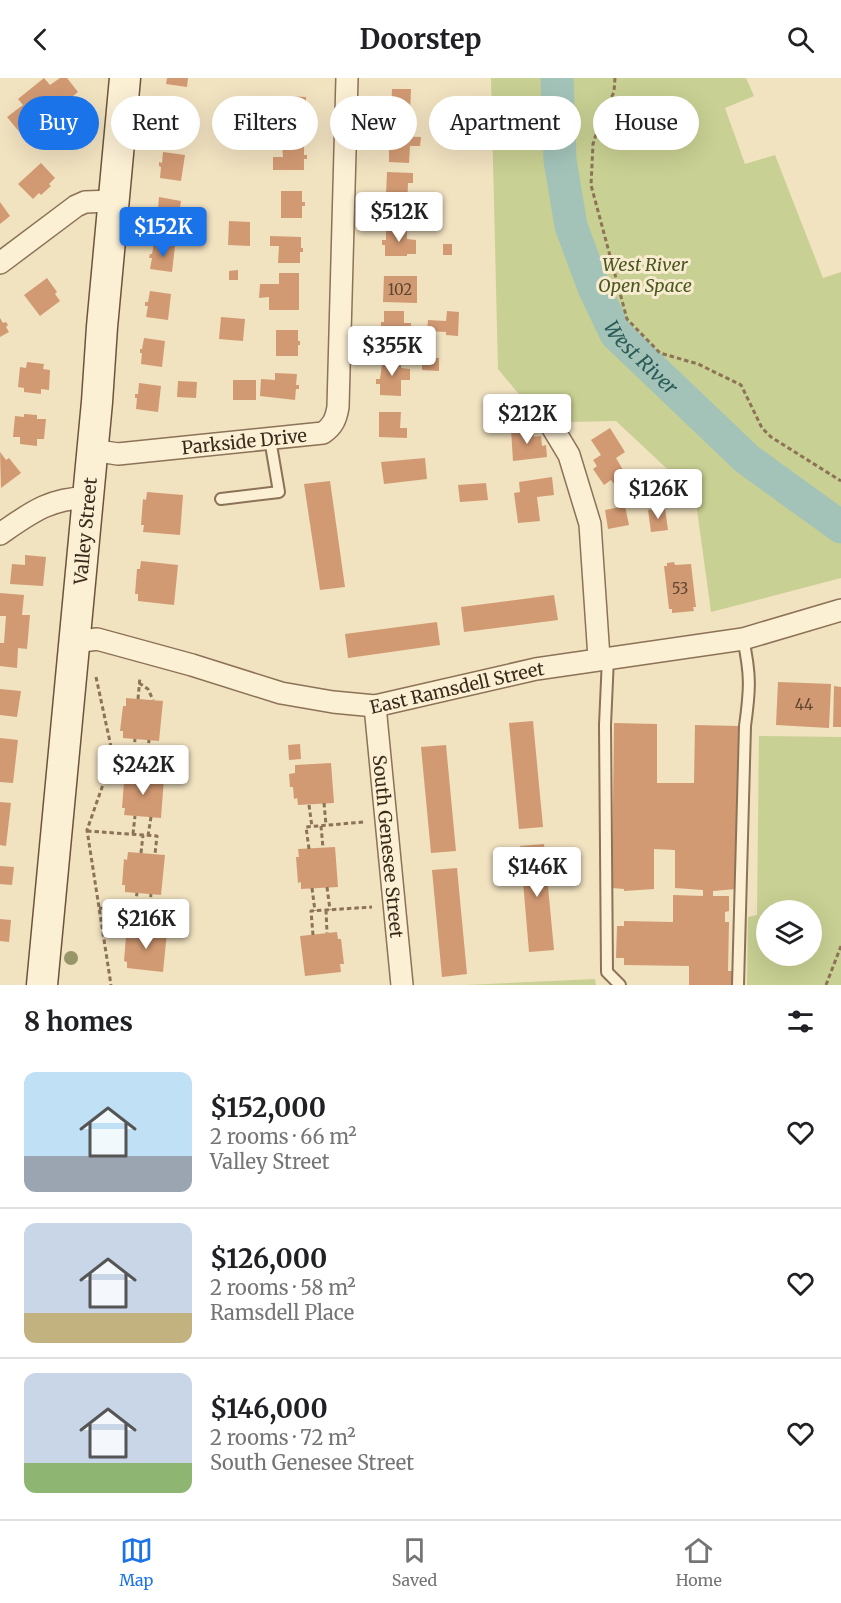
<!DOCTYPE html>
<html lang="en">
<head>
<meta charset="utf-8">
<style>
	body { margin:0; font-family:Merriweather,serif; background:#f2f2f2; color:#202124; height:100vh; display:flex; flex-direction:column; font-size:22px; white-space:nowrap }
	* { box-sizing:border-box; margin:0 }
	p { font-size:20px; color:#757577 }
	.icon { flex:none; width:33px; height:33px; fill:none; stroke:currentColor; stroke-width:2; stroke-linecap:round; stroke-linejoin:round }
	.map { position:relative; height:907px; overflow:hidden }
	.drawer { display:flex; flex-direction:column; background:#fff; flex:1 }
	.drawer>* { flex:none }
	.banner { position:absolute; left:18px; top:18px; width:806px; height:54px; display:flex; gap:12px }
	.tools { position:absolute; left:756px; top:822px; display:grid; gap:12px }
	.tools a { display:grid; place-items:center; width:66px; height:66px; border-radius:50%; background:#fff; box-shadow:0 6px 24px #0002; font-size:30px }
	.price { position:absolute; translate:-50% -51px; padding:0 14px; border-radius:6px; background:#fff; color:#222; font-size:20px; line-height:39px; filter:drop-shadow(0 2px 3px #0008) }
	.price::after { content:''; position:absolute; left:50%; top:36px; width:18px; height:14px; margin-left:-9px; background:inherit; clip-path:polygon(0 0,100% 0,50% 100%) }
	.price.active { background:#1a73e8; color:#fff }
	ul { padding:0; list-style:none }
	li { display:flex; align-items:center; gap:18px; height:150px; padding:0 24px }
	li+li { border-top:2px solid #e0e0e0 }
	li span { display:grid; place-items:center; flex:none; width:168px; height:120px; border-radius:12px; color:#555 }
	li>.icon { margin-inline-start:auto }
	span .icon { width:72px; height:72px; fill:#fffc; stroke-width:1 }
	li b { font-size:26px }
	h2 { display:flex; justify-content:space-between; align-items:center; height:72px; padding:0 24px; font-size:26px }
	.chip { padding:0 21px; border-radius:27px; background:#fff; box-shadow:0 6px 24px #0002; font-size:21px; line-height:54px }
	.chip.active { background:#1a73e8; color:#fff }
	header { display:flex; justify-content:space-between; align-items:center; height:78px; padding:0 24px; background:#fff; font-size:27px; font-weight:700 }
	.menu { display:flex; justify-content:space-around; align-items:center; height:84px; border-top:2px solid #e0e0e0; background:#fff; font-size:16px; color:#757577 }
	.menu a { display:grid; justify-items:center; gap:3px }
	.menu .active { color:#1a73e8 }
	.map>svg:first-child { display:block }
</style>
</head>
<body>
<header><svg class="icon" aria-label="back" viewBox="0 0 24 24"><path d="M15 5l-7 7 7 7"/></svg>Doorstep<svg class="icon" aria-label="search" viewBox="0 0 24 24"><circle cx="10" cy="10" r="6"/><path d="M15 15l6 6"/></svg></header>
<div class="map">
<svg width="841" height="907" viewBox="0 0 841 907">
	<rect width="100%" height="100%" fill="#f1e2c0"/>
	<!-- green -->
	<path fill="#c9d093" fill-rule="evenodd" d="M491 0H746L754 18 725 30 745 86 775 77 823 200 841 194V500L711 534 695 417 616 343 569 344 528 327 498 291Z
		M759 658 841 659V907H747L748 839 757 837ZM766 832H812V878H766Z
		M595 901 596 907H465Z"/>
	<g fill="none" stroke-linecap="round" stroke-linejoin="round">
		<!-- river -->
		<path stroke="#a3c3b9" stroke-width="33" id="s1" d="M557 0 560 82 571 148 594 210 616 256 747 381 841 449"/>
	</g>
	<!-- building -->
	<path fill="#d29a73" d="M44 0 50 7 60 0H67L78 14 63 26 57 19 34 38 38 43 21 56 7 39 23 27 18 21Z
		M167 0H188L187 9 166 6Z
		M392 11H411L410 37H391Z
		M285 18 306 19V30H309L308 34H306L305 45 284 44Z
		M165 27 187 30 183 56 162 53 163 42H161V38H164Z
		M389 58 421 59 420 68H410L409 85 389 84Z
		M282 66H304V77H307V81H304V92H273V79H283Z
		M163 74 185 77 181 103 160 100 161 89 159 88V84L162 85Z
		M41 85 55 100 49 106 51 108 41 117 39 115 33 121 18 106Z
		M387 94 413 95V105H408L407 131H386V119H384V116H386Z
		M281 113H302V124H305V128H302V140H281Z
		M159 119 181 123 177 148 155 145 157 135 151 130 158 131Z
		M0 124 10 138 0 146Z
		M229 143 250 144V168L228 167Z
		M392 148H398V152H407V161L416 162V176H407V178H385V167H382V162H386V152H392Z
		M270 158 301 159V170H303V174H300V185H278L279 168H270Z
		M154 165 175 168 172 194 150 191 152 180H149L150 176H152Z
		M443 166H452V177H443Z
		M238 192V202H229V193Z
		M279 195H299V232H269V219L259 220 260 206H279Z
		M384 198H417V225L383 224Z
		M47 200 57 214 55 216 60 223 40 238 24 217Z
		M150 213 171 216 168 242 146 239 148 228H145V224H148Z
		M384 233H404V245H411V260H417V271H381L379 254H381V244H384Z
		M447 233 459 234 458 258 446 257V254L427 253 428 242 446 243Z
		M221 239 245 241 243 263 219 261Z
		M0 240 3 245 6 244 8 247 6 249 9 254 0 259Z
		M276 252H298V263H300V267H298V278H276Z
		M144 260 165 263 162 289 141 286 142 275H140V271H142Z
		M383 279H401V290L410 291V302H401V318L380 317V306H376V301H380Z
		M422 280H439V293L422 292Z
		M27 284 44 286 43 291 50 292 49 312 41 311V316L24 314V310L18 309 20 289 26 290Z
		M275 295 297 296 296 307H299V311H296L295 322 260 318 261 301 275 302Z
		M233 302H256V322H233Z
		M178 303 197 304 196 320 177 319Z
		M139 305 161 308 158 334 136 331 137 320H135V316H138Z
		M379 334H401L400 350H407V360L379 359Z
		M24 336 37 337V341H46L44 361H37V368L20 366V359H13L15 338 24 339Z
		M533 349 534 359 541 358 542 368 546 367 547 379 513 383 511 351Z
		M610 350 625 374 616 380 630 404 618 411 611 402 604 407 593 391 597 388 593 382 601 377 591 362Z
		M0 374 6 382 9 380 21 395 1 410Z
		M425 380 427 401 384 406 381 384Z
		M552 399 554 417 537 419 540 443 518 445 514 415 520 414 519 404Z
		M330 403 345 509 320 512 304 406Z
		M486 405 488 422 460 424 458 407Z
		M147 414 183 417 180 457 143 454 144 447H141L143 421 146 422Z
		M625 428 629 447 608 451 605 432Z
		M665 430 668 452 651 454 648 432Z
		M25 477 46 479 43 508 10 506 12 486 25 487Z
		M141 483 178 487 174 527 138 523V516H135L137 491H140Z
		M674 484 675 487 691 486 696 529H693L694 533 672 535V531H669L664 488H667V485Z
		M0 515 24 517 22 537H30L27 571 18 570 17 590 0 588V565H4L6 538H0Z
		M554 517 558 542 464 554 461 529Z
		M437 544 440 567 348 580 345 556Z
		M778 604 831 606 829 650 776 647Z
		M834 608 841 609V649H833Z
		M0 611 21 613 17 639 0 637Z
		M126 620 163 623 159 663 123 660V653H120L123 628H126Z
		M533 643 543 749 519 751 509 645Z
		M614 645 657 646V705H694L695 647 739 648 736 811 713 813V818H729V833L725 834V844H729L728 893H732V907H689V888L624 887V880H616L617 848H624V843L673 844V817L703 818V812L675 810V772L654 771V811L624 813V811L612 810Z
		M0 660 18 662 13 705 0 704Z
		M300 666 301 681 289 682 288 667Z
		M446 667 456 773 431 775 421 669Z
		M331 685 334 725 298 727 297 720 294 721 293 709H290L289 696 295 695V687Z
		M128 697 164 700 161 740 124 737 125 730H122L124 704 127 705Z
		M0 724 11 725 6 768 0 767Z
		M544 766 554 872 529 874 520 768Z
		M335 769 338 809 301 811V804L298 805 296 779H299L298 771Z
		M128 774 165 777 161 817 125 814V807H122L124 781 127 782Z
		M0 788 14 789 12 807 0 806Z
		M457 790 467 896 442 899 432 792Z
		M0 841 11 842 9 864 0 863Z
		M130 851 167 854 163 894 127 890V884L124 883 126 858H129Z
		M337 854 338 861H341L344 886H340L341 894 305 898 300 858Z"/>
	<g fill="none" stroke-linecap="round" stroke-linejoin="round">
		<defs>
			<path id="lane" d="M221 421 279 414 270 361
				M608 580 605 647 607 894 620 907
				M738 907 745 648C750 612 751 597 743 561"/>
			<g id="street">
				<path d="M0 185 76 128 85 124 113 123"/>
				<path d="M548 342 569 377 590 446 599 580"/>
				<path id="s2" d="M92 372 118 376 323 355C333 348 336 341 338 329L347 0"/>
				<path d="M0 456C29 436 51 419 88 420"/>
				<path id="s3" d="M75 564 97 561 192 587 281 615 333 624 375 628 536 591 743 561 841 532"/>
				<path id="s4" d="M375 628 402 907"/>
			</g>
			<g id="secondary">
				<path id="s5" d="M42 907 97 324 102 249 125 0"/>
			</g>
		</defs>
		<!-- lane casing -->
		<use href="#lane" stroke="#8c7257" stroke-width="14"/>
		<!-- street casing -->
		<use href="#street" stroke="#8c7257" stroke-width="24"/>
		<!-- secondary casing -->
		<use href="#secondary" stroke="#6d533a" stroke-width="33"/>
		<!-- path -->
		<path stroke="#8c7257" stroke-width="3" stroke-dasharray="4.5 3" stroke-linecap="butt" d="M615 0 614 14 601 41 593 66 591 107 627 241 660 275 698 286 741 307 762 350 771 359 841 403
			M96 599 113 678 87 752 111 907
			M139 605 148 611 153 622
			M138 621 140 599
			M113 678 155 680 153 699
			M133 679 135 661
			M147 680 149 662
			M139 698 141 680
			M324 725 326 747
			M309 727 312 749
			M321 748 323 770
			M87 753 157 758 155 776
			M133 756 135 738
			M148 758 151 739
			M309 771 306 749 364 744
			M141 775 143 757
			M327 809 330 832
			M312 810 315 833
			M99 830 159 835 157 853
			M326 832 327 855
			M134 833 137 815
			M149 834 151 816
			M142 851 144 834
			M313 857 311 833 372 829
			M826 907 841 868"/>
		<!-- lane -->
		<use href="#lane" stroke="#fbefd4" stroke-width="10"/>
		<!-- street -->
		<use href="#street" stroke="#fbefd4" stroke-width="21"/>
		<!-- secondary -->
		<use href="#secondary" stroke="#fbefd4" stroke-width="30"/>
	</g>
	<!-- trees -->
	<circle fill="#969669" cx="71" cy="880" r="7"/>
	<g text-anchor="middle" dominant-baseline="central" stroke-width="6" stroke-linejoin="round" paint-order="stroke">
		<!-- number labels -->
		<g font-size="15" fill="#604632">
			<text x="400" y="211">102</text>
			<text x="680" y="510">53</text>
			<text x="804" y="626">44</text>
		</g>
		<!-- park labels -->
		<g font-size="18" font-style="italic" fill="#4b5821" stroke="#f8ecd0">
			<text x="645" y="186">West River<tspan x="645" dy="21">Open Space</tspan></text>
		</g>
		<!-- street labels -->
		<g font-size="18" fill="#3a2a1c" stroke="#f8ecd0">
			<text stroke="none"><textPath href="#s2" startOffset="153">Parkside Drive</textPath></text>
			<text stroke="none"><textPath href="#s5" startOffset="456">Valley Street</textPath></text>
			<text stroke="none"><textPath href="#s3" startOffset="393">East Ramsdell Street</textPath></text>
			<text stroke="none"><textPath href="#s4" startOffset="141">South Genesee Street</textPath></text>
		</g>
		<!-- water labels -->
		<g font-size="20" font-style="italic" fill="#2a5b57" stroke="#f8ecd0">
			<text stroke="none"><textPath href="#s1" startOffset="300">West River</textPath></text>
		</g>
	</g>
</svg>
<div class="tools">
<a><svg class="icon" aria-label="layers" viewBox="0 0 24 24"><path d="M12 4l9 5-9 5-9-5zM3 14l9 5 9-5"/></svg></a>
</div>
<b class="price" style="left:399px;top:165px">$512K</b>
<b class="price active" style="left:163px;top:180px">$152K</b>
<b class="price" style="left:392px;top:299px">$355K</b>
<b class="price" style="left:527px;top:367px">$212K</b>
<b class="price" style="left:658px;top:442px">$126K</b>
<b class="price" style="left:143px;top:718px">$242K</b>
<b class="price" style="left:537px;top:820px">$146K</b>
<b class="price" style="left:146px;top:872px">$216K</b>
<div class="banner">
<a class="chip active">Buy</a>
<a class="chip">Rent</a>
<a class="chip">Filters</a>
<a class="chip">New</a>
<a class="chip">Apartment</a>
<a class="chip">House</a>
</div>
</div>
<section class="drawer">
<h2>8 homes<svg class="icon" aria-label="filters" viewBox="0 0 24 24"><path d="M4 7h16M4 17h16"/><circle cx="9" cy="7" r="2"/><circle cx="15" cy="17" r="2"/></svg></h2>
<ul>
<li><span style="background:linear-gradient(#bfe0f5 70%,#9aa5b1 0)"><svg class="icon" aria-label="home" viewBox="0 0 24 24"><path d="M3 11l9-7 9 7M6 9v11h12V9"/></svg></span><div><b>$152,000</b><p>2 rooms · 66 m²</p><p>Valley Street</p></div><svg class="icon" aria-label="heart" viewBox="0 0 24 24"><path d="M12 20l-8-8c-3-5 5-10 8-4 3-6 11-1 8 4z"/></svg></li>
<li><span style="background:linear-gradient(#c9d6e8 75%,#c2b280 0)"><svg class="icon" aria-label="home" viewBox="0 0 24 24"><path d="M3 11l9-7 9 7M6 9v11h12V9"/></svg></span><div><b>$126,000</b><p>2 rooms · 58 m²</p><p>Ramsdell Place</p></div><svg class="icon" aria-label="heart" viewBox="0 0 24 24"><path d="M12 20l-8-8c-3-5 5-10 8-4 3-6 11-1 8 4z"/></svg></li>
<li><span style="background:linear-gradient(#c9d6e8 75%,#8fb573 0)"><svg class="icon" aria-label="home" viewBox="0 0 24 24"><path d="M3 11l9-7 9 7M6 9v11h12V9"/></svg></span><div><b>$146,000</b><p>2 rooms · 72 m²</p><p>South Genesee Street</p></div><svg class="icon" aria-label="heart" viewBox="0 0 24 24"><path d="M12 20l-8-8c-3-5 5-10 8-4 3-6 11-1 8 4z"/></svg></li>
</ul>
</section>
<nav class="menu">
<a class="active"><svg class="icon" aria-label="map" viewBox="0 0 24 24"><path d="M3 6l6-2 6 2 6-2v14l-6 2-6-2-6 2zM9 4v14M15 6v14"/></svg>Map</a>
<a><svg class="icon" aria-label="saved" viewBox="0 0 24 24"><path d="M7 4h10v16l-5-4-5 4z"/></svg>Saved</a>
<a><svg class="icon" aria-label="home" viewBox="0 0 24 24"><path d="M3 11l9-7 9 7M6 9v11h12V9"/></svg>Home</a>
</nav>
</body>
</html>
